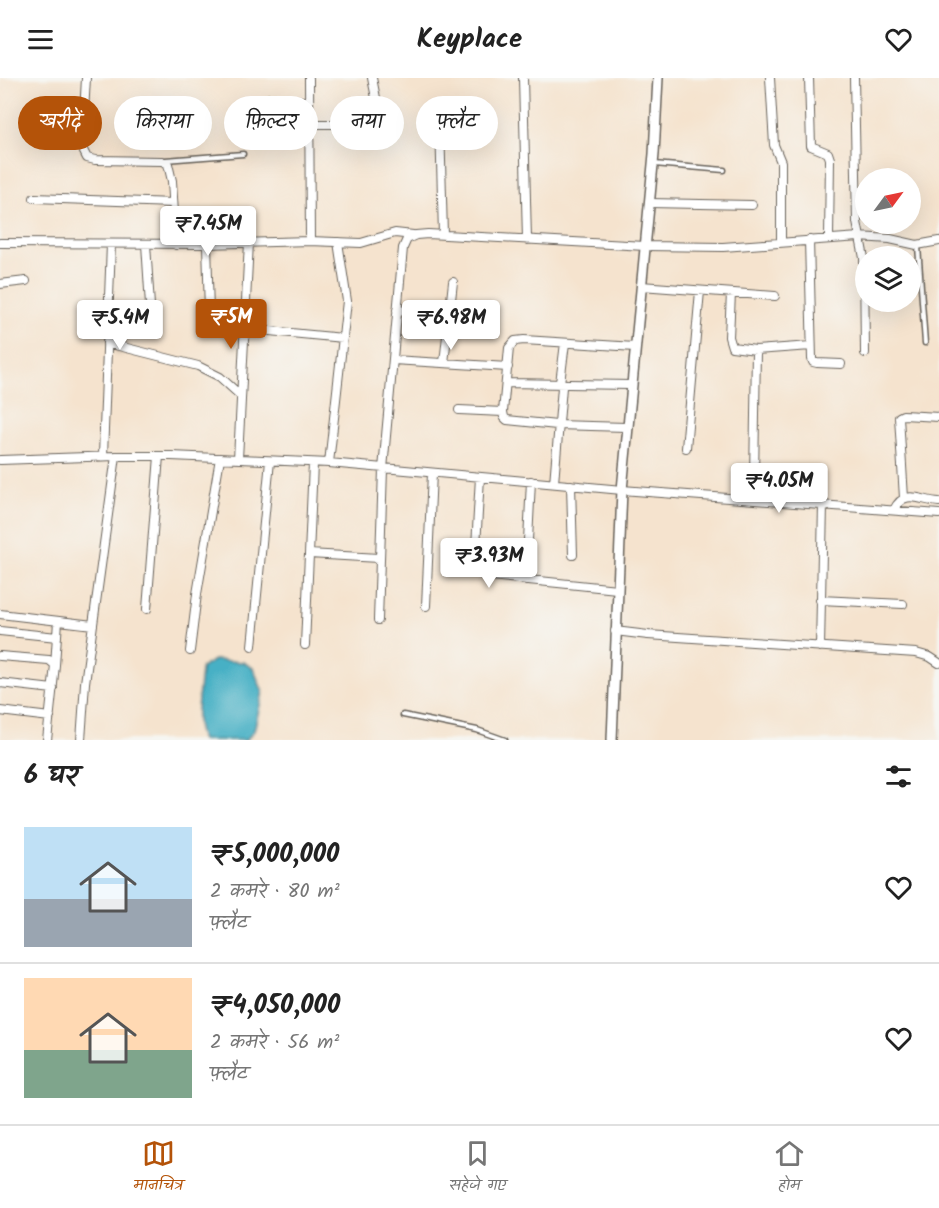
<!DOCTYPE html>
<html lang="hi">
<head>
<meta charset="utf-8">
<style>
	body { margin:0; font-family:Kalam,"Playpen Sans Deva",sans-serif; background:#f6f6f6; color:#222; height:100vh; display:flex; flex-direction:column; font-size:22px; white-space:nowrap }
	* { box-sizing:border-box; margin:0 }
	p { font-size:20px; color:#767676 }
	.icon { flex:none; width:33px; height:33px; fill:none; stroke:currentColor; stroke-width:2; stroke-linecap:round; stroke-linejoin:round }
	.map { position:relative; height:662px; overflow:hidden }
	.drawer { display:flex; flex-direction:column; background:#fff; flex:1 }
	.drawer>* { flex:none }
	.guide { position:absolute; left:18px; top:18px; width:600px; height:54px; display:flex; gap:12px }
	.needle { width:39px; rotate:57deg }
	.tools { position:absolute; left:855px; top:90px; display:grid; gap:12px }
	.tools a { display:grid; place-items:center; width:66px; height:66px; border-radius:50%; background:#fff; box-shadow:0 6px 24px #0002; font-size:30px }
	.price { position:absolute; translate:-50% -51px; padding:0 14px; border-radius:6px; background:#fff; color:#222; font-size:20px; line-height:39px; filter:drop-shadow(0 2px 3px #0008) }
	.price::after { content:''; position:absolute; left:50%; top:36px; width:18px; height:14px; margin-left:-9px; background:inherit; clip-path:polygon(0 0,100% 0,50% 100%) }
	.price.current { background:#b45309; color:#fff }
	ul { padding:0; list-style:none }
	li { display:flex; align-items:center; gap:18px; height:150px; padding:0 24px }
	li+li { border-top:2px solid #e0e0e0 }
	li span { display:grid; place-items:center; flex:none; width:168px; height:120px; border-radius:0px; color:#555 }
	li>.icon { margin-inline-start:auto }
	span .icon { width:72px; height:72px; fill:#fffc; stroke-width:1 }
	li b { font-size:26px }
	h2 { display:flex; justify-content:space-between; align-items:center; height:72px; padding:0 24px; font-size:26px }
	.tag { padding:0 21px; border-radius:27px; background:#fff; box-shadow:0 6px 24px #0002; font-size:21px; line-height:54px }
	.tag.current { background:#b45309; color:#fff }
	header { display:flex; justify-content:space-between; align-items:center; height:78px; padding:0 24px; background:#fff; font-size:27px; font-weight:800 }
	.tabs { display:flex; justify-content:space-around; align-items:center; height:84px; border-top:2px solid #e0e0e0; background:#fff; font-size:16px; color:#767676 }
	.tabs a { display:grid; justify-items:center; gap:3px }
	.tabs .current { color:#b45309 }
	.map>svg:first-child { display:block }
</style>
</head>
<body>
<header><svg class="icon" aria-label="menu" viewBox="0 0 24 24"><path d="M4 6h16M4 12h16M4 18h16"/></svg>Keyplace<svg class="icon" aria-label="heart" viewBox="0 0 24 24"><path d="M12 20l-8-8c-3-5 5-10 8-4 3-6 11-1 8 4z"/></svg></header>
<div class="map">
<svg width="939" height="662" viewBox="0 0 939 662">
	<rect width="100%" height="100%" fill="#f6f6f2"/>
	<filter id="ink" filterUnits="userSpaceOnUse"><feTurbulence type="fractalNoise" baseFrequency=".0167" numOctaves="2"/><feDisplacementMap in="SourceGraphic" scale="12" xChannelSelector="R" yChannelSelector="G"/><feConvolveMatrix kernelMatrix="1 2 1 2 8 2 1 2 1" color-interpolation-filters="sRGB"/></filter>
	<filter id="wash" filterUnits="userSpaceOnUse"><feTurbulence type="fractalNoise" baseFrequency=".008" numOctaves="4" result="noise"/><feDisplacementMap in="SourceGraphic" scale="24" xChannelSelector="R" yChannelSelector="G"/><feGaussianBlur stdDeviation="1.35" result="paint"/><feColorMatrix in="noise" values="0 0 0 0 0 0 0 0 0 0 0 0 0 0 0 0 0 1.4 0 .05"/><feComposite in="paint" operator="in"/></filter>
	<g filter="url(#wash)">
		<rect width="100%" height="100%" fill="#f5e3ce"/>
		<!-- water -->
		<path fill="#47b0c5" stroke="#326670" stroke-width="1.5" d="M214 582 243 584 253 590 263 614 254 653 246 662H202C191 645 201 610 201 590Z"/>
	</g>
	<g filter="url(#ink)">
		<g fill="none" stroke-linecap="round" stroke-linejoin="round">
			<defs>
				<path id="service" d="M269 19 309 22
					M165 82 243 76
					M654 86 724 92
					M918 168 925 265
					M403 637 477 652 505 662"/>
				<path id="minor" d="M86 0 82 70 87 80 95 82 162 83 168 86 172 103 176 167
					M309 0 310 163
					M523 0 527 162
					M770 0 774 67 781 84V164
					M809 0 811 68 828 75 830 81 829 160
					M854 0 857 144 864 180 865 275
					M440 45 443 157
					M310 46H370L375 45 379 35 372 0
					M34 120 173 125
					M649 125 752 127
					M809 162 812 281 813 284 817 285 841 286
					M0 165 207 166 310 163 361 165 395 155 413 157
					M146 166 151 243
					M207 166 209 234
					M0 206 26 203
					M641 208 775 218
					M731 215 729 259 732 269 756 272 811 268
					M397 232 450 236
					M270 253 343 260
					M107 265 198 288 220 299 241 318
					M393 282 508 289
					M444 285 453 204
					M507 305 630 307
					M459 332 503 334
					M626 349 557 347 507 342 504 339 503 334 509 270 515 263 524 262 635 269
					M686 370 700 213
					M103 378 111 166
					M238 381 249 164
					M0 382 116 378H171L329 385 622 412 939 436
					M329 385 347 223 338 164
					M480 399 475 486 477 492 490 498 617 511
					M754 401 756 272
					M554 405 562 309 560 305 565 265
					M571 407 573 477
					M904 420 899 339 903 337 939 339
					M894 432C904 410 921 423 939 424
					M309 476 379 480
					M526 502 531 403
					M820 522 903 526
					M426 528 432 395
					M147 531 159 378
					M0 536 93 547
					M378 542 383 391 403 170 407 161 416 157 428 156 645 168 723 169 859 159 890 161 917 167 939 163
					M0 553 57 559
					M615 553 648 557 916 575 930 579 939 585
					M305 567 313 386
					M252 568 270 383
					M820 569 823 426
					M190 573 197 516 220 380
					M0 578 49 582 55 587 47 662
					M55 587 58 543
					M0 605 53 611
					M0 633 50 639
					M81 662 85 605 116 378"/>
				<path id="tertiary" d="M612 662 622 412 654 76 658 0"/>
			</defs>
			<!-- service casing -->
			<use href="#service" stroke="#68625a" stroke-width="7"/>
			<!-- minor casing -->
			<use href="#minor" stroke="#68625a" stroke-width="10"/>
			<!-- tertiary casing -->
			<use href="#tertiary" stroke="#68625a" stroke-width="12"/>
			<!-- service -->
			<use href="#service" stroke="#fff" stroke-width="4"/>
			<!-- minor -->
			<use href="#minor" stroke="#fff" stroke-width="8"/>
			<!-- tertiary -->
			<use href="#tertiary" stroke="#fff" stroke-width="9"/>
		</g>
	</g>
</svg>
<div class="tools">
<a><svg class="needle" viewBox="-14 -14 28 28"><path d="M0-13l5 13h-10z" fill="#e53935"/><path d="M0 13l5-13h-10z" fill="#767676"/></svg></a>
<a><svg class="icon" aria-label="layers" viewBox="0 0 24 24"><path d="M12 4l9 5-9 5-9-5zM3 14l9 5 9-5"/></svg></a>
</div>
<b class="price" style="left:208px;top:179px">₹7.45M</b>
<b class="price current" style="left:231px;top:272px">₹5M</b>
<b class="price" style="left:120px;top:273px">₹5.4M</b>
<b class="price" style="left:451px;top:273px">₹6.98M</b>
<b class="price" style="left:779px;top:436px">₹4.05M</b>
<b class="price" style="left:489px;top:511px">₹3.93M</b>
<div class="guide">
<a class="tag current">खरीदें</a>
<a class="tag">किराया</a>
<a class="tag">फ़िल्टर</a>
<a class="tag">नया</a>
<a class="tag">फ़्लैट</a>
</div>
</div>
<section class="drawer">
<h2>6 घर<svg class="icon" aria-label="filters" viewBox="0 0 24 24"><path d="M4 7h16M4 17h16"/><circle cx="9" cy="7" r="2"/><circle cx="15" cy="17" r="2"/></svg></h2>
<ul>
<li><span style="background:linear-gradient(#bfe0f5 60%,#9aa5b1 0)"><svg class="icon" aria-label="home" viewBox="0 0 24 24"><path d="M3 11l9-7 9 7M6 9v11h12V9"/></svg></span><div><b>₹5,000,000</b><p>2 कमरे · 80 m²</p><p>फ़्लैट</p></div><svg class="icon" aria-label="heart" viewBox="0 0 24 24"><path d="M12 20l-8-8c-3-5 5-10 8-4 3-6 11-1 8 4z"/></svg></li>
<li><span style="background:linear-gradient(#ffd9b3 60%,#7fa58c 0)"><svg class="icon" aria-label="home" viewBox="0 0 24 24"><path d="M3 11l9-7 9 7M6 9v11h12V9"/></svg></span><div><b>₹4,050,000</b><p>2 कमरे · 56 m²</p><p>फ़्लैट</p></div><svg class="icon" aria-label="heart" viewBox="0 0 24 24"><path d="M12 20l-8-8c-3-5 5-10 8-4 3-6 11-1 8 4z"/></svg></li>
</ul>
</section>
<nav class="tabs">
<a class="current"><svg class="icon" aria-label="map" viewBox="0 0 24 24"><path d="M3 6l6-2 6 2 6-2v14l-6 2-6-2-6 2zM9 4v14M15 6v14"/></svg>मानचित्र</a>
<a><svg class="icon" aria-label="saved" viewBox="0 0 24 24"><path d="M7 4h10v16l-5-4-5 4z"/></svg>सहेजे गए</a>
<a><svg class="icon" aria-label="home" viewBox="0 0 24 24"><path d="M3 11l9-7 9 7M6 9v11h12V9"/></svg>होम</a>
</nav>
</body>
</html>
